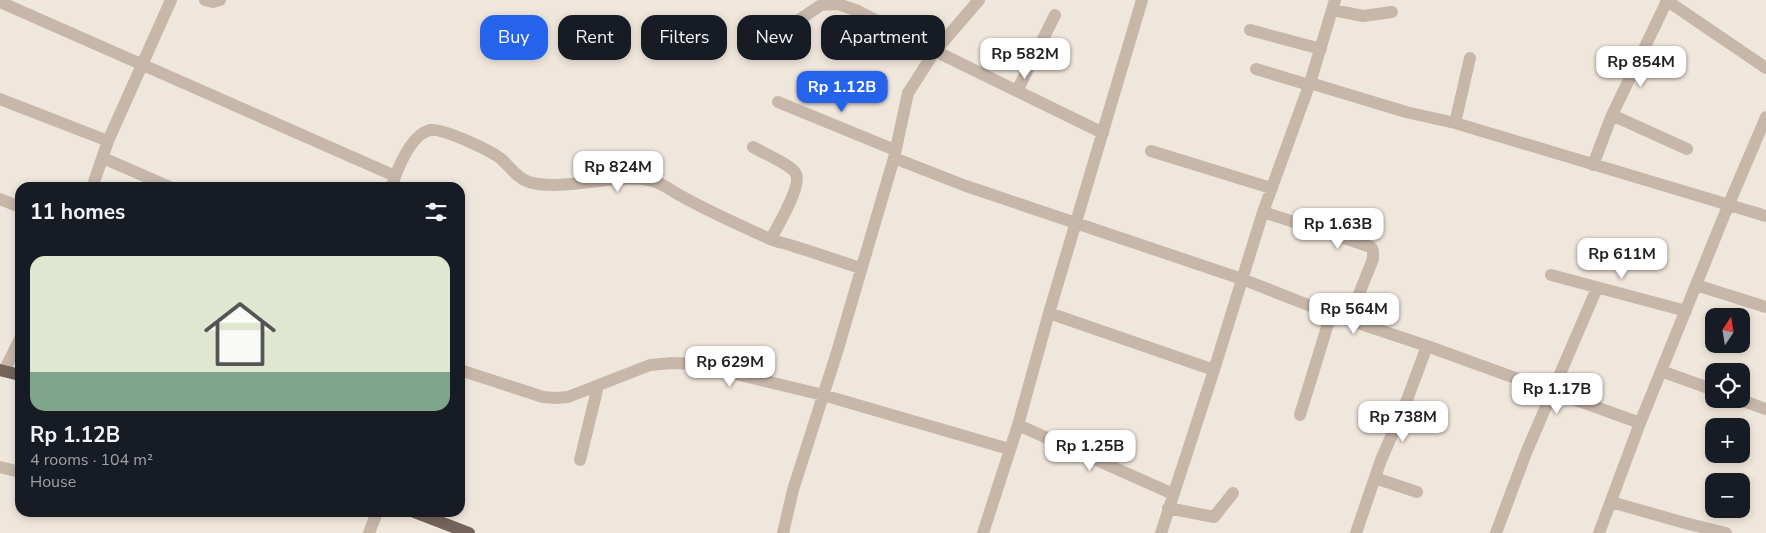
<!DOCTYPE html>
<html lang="en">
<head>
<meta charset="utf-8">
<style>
	body { margin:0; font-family:"Nunito Sans",sans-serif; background:#242831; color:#f1f3f6; height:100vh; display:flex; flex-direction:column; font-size:19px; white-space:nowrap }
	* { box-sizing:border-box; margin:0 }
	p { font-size:16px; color:#9ea1a6 }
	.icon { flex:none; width:28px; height:28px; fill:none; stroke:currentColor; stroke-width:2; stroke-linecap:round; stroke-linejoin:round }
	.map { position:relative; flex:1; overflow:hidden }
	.side { position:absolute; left:15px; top:182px; width:450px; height:335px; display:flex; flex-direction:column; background:#171b24; border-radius:15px; box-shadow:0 2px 8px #0003 }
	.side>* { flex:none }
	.banner { position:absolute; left:480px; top:15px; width:475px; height:45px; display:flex; gap:10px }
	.needle { width:32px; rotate:12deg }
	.fabs { position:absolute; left:1705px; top:308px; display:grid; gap:10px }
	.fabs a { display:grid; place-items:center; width:45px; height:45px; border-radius:10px; background:#171b24; box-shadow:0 2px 8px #0003; font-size:25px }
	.price { position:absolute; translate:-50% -42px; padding:0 11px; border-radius:10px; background:#fff; color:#222; font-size:16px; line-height:32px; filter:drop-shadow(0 1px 2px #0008) }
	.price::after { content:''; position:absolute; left:50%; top:30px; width:15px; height:11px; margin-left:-8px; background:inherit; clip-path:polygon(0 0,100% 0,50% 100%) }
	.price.on { background:#2563eb; color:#fff }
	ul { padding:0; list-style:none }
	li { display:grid; align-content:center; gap:10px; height:265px; padding:0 15px }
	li+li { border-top:1px solid #363941 }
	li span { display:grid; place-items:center; height:155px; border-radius:15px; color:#555 }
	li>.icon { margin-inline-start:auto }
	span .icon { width:90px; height:90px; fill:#fffc; stroke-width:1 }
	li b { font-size:21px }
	h2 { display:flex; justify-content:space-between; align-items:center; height:60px; padding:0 15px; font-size:21px }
	.pill { padding:0 18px; border-radius:15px; background:#171b24; box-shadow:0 2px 8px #0003; font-size:18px; line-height:45px }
	.pill.on { background:#2563eb; color:#fff }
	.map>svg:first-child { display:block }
</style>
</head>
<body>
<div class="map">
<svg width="1766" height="533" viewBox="0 0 1766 533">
	<rect width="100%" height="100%" fill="#f0e7dc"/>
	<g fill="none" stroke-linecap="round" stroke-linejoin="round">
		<!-- minor -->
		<path stroke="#c7b7a9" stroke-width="12" d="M205 0 213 2 220 0
			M1666 0 1766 68
			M0 2 395 176
			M1333 10 1363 16 1392 12
			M790 26 821 5 838 4 858 11 935 51 1103 133
			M1250 30 1321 49
			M1256 69 1309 85
			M1310 83 1406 112 1455 123 1502 137 1766 216
			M1017 91 1055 15
			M0 99 108 141
			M778 102 895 150
			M1612 115 1687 149
			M1455 123 1470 58
			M753 147C763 153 792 165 796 174 802 186 777 227 771 239
			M1151 151 1271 188
			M103 158 172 188
			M894 158 966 186 1242 279 1331 314 1427 346 1640 423
			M1593 165 1612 115 1667 1
			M92 188 108 141 171 0
			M391 188C397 170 410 135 430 130 443 128 489 150 500 158 510 166 516 178 529 182 563 192 613 173 649 180 662 182 671 191 683 197 710 212 739 225 768 238 775 242 785 243 793 246 816 253 838 261 861 268
			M0 199 20 207
			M1263 212 1371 247 1373 251V259L1349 319
			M1551 275 1686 311
			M1696 285 1766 307
			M1049 313 1214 370
			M460 370 543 397 555 398 568 397 650 365 672 363 695 364 823 395 1009 449
			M4 371 20 339
			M1661 371 1714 390
			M1738 399 1766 409
			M1300 415 1331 314
			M1018 425 1173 494
			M580 460 598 386
			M0 467 20 472
			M1375 478 1417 492
			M1611 502 1685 523 1726 533
			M1168 508 1214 517 1233 493
			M369 533 377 512
			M783 533 793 490 837 352 894 158 908 93 935 51 979 0
			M983 533 1018 425 1049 313 1142 0
			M1161 533 1214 370 1263 212 1310 83 1335 0
			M1356 533 1381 460 1407 400 1427 346
			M1496 533 1526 453 1597 288
			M1599 533 1640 423 1728 206 1766 117"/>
		<!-- major -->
		<path stroke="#75645a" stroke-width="12" d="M0 370 20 375
			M414 512 469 533"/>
	</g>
</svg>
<div class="fabs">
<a><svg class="needle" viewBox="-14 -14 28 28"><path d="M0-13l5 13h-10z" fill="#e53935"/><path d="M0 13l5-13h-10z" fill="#9ea1a6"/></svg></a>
<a><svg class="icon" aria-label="locate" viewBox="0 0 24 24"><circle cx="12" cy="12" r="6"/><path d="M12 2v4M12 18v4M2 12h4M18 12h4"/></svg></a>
<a>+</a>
<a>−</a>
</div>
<b class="price" style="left:1025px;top:80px">Rp 582M</b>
<b class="price" style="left:1641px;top:88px">Rp 854M</b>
<b class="price on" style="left:842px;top:113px">Rp 1.12B</b>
<b class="price" style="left:618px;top:193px">Rp 824M</b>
<b class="price" style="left:1338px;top:250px">Rp 1.63B</b>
<b class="price" style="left:1622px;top:280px">Rp 611M</b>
<b class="price" style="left:1354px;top:335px">Rp 564M</b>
<b class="price" style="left:730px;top:388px">Rp 629M</b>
<b class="price" style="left:1557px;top:415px">Rp 1.17B</b>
<b class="price" style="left:1403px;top:443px">Rp 738M</b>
<b class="price" style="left:1090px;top:472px">Rp 1.25B</b>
<div class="banner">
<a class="pill on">Buy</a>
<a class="pill">Rent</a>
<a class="pill">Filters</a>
<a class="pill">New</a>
<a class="pill">Apartment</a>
</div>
<section class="side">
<h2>11 homes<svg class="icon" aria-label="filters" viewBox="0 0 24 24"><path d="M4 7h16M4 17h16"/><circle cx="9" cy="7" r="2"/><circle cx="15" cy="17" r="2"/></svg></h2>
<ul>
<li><span style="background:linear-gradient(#dfe7d0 75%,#7fa58c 0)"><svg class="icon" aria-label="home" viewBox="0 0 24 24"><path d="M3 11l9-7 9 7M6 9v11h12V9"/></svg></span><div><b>Rp 1.12B</b><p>4 rooms · 104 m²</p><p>House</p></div></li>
</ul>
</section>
</div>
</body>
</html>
